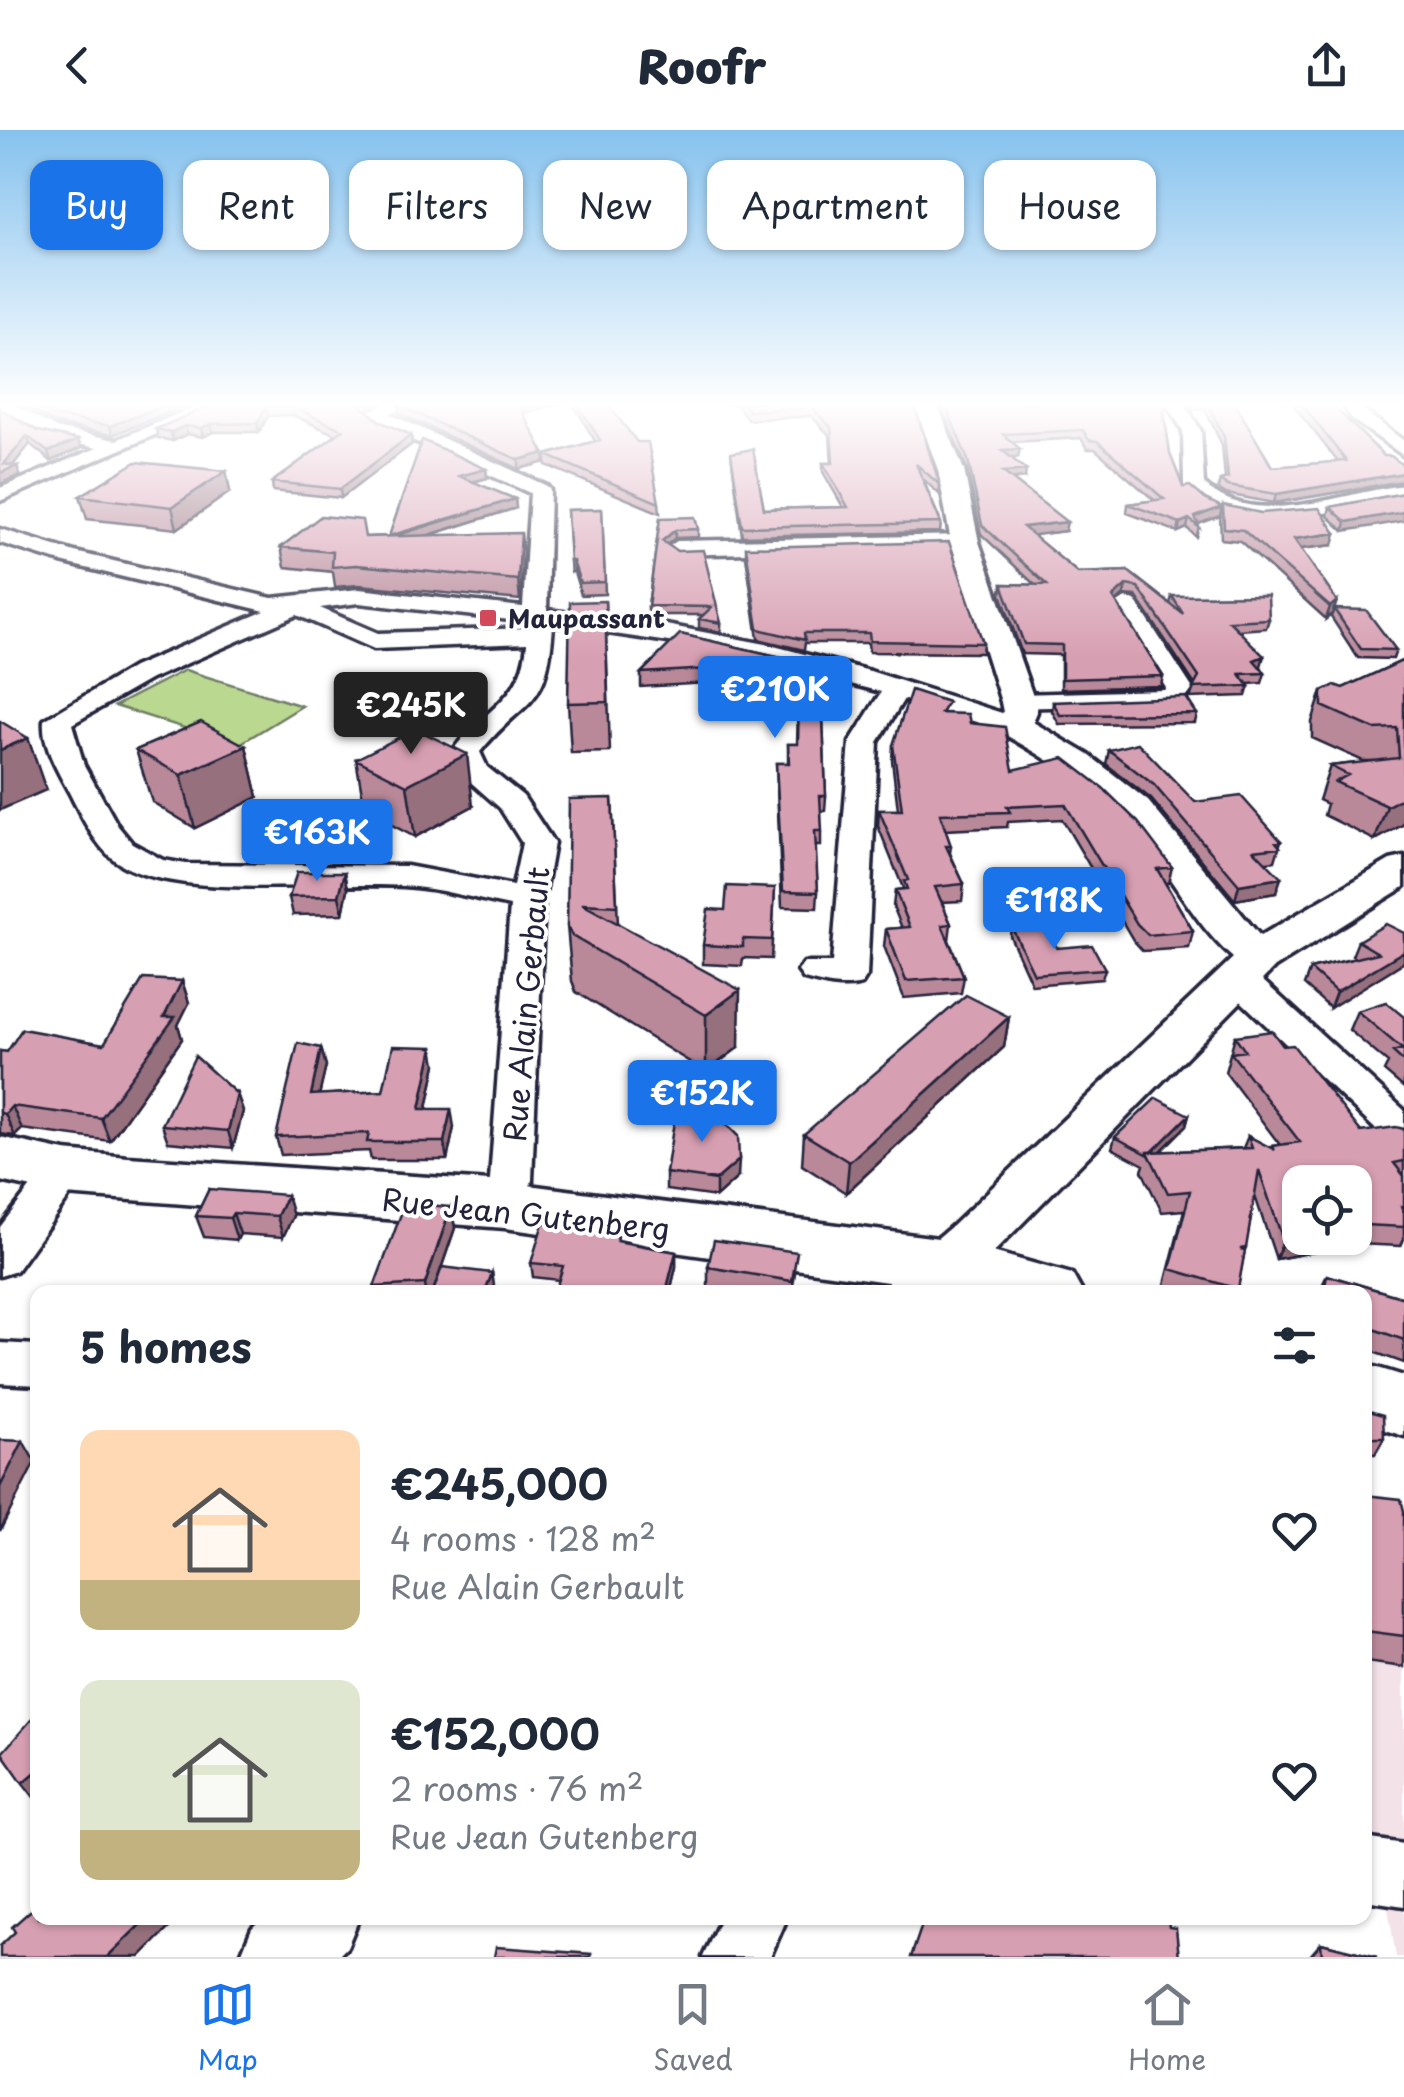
<!DOCTYPE html>
<html lang="en">
<head>
<meta charset="utf-8">
<style>
	body { margin:0; font-family:"Playpen Sans",sans-serif; background:#f2f2f3; color:#1f2937; height:100vh; display:flex; flex-direction:column; font-size:38px; white-space:nowrap }
	* { box-sizing:border-box; margin:0 }
	p { font-size:32px; color:#747a83 }
	.icon { flex:none; width:55px; height:55px; fill:none; stroke:currentColor; stroke-width:2; stroke-linecap:round; stroke-linejoin:round }
	.map { position:relative; flex:1; overflow:hidden }
	.drawer { position:absolute; left:30px; top:1155px; width:1342px; height:640px; display:flex; flex-direction:column; background:#fff; border-radius:20px; box-shadow:0 2px 8px #0004 }
	.drawer>* { flex:none }
	.hud { position:absolute; left:30px; top:30px; width:1345px; height:90px; display:flex; gap:20px }
	.fabs { position:absolute; left:1282px; top:1035px; display:grid; gap:20px }
	.fabs a { display:grid; place-items:center; width:90px; height:90px; border-radius:20px; background:#fff; box-shadow:0 2px 8px #0004; font-size:50px }
	.price { position:absolute; translate:-50% -85px; padding:0 22px; border-radius:10px; background:#1a73e8; color:#fff; font-size:32px; line-height:65px; filter:drop-shadow(0 2px 5px #0008) }
	.price::after { content:''; position:absolute; left:50%; top:60px; width:30px; height:22px; margin-left:-15px; background:inherit; clip-path:polygon(0 0,100% 0,50% 100%) }
	.price.selected { background:#222; color:#fff }
	ul { padding:0; list-style:none }
	li { display:flex; align-items:center; gap:30px; height:250px; padding:0 50px }
	li span { display:grid; place-items:center; flex:none; width:280px; height:200px; border-radius:20px; color:#555 }
	li>.icon { margin-inline-start:auto }
	span .icon { width:120px; height:120px; fill:#fffc; stroke-width:1 }
	li b { font-size:42px }
	h2 { display:flex; justify-content:space-between; align-items:center; height:120px; padding:0 50px; font-size:42px }
	.tag { padding:0 35px; border-radius:20px; background:#fff; box-shadow:0 2px 8px #0004; font-size:35px; line-height:90px }
	.tag.selected { background:#1a73e8; color:#fff }
	header { display:flex; justify-content:space-between; align-items:center; height:130px; padding:0 50px; background:#fff; font-size:45px; font-weight:800 }
	.tab-bar { display:flex; justify-content:space-around; align-items:center; height:140px; border-top:2px solid #e0e1e3; background:#fff; font-size:28px; color:#747a83 }
	.tab-bar a { display:grid; justify-items:center; gap:5px }
	.tab-bar .selected { color:#1a73e8 }
	.map>svg:first-child { display:block }
</style>
</head>
<body>
<header><svg class="icon" aria-label="back" viewBox="0 0 24 24"><path d="M15 5l-7 7 7 7"/></svg>Roofr<svg class="icon" aria-label="share" viewBox="0 0 24 24"><path d="M12 15V3M7 8l5-5 5 5M5 13v7h14v-7"/></svg></header>
<div class="map">
<svg width="1404" height="1827" viewBox="0 0 1404 1827">
	<rect width="100%" height="100%" fill="#fff"/>
	<filter id="ink" filterUnits="userSpaceOnUse"><feTurbulence type="fractalNoise" baseFrequency=".01" numOctaves="2"/><feDisplacementMap in="SourceGraphic" scale="20" xChannelSelector="R" yChannelSelector="G"/><feConvolveMatrix kernelMatrix="1 2 1 2 8 2 1 2 1" color-interpolation-filters="sRGB"/></filter>
	<g filter="url(#ink)">
		<!-- built -->
		<path fill="#f3e2e8" d="M1365 1404 1404 1409V1827H1396L1377 1710 1365 1707Z"/>
		<!-- green -->
		<path fill="#bbd891" stroke="#6e7d66" stroke-width="2.5" d="M185 540 302 576 238 615 115 576Z"/>
		<g fill="none" stroke-linecap="round" stroke-linejoin="round">
			<defs>
				<path id="minor" d="M0 272H10L56 298 116 310 207 272H232L0 371V358L97 318 43 307 0 282Z
					M393 272H422L390 284 547 356 550 360 547 480 666 495 766 514 870 541 1024 590 1028 596 1014 604 904 569 878 612 867 846 862 854C843 859 822 854 804 849L798 841 804 833H832L850 612 881 562 716 519 553 495C547 583 527 564 480 622L487 637 523 666 554 713 544 769 532 1050 520 1086 505 1091 490 1086 484 1075 490 1050 510 776C475 769 439 758 404 756 331 751 182 770 122 735 97 721 82 687 69 662 57 640 42 615 44 590L133 537 265 481 61 432 0 413V399L75 422 272 468 359 459 523 477 530 363 385 298 366 283ZM359 473 528 492V498L378 503 320 478ZM297 485 374 519 527 513C522 573 482 578 452 622L465 647 500 678 522 713 513 756 407 736 186 734 163 730 132 713 118 696 84 635 72 594 151 549Z
					M1166 272H1184L1201 301 1204 354C1255 401 1343 362 1404 355V367C1337 376 1234 420 1184 356L1183 301Z
					M1341 272H1359L1366 282 1404 311V326L1353 290Z
					M965 405 973 407 976 412 973 417 677 425 666 418 677 411Z
					M1126 468 1135 470 1193 559 1181 574 1008 578 1004 572 1008 566 1018 564 1164 560 1166 558 1114 475Z
					M1237 836 1250 839 1404 980V1017L1390 1013 1224 855 1219 847 1224 839Z
					M65 1028 80 1032 86 1043 16 1141 0 1146V1097L50 1032Z
					M0 1213 38 1215V1255L0 1253Z
					M1365 1708 1404 1714V1776L1365 1770Z
					M721 1788H787L770 1827H703Z"/>
				<path id="tertiary" d="M914 272H936L964 340 979 412 1035 572 1037 582 1033 592 1089 625 1148 671 1260 806 1390 730 1404 727V757L1275 837 990 1126 949 1162H883L892 1146 952 1096 1233 828C1199 798 1179 759 1152 724 1113 671 1059 634 1002 603L996 596 1003 582 1001 572 951 412 938 340Z
					M262 1788H359L347 1817 337 1827H240L252 1798Z"/>
				<path id="secondary" d="M0 1007 65 1021 128 1027 505 1052 946 1109 1072 1144 1082 1162H958L505 1098 65 1065 0 1051Z
					M1365 1234 1404 1246V1306L1365 1294Z"/>
			</defs>
			<!-- minor casing -->
			<use href="#minor" stroke="#22223b" stroke-width="7"/>
			<!-- tertiary casing -->
			<use href="#tertiary" stroke="#22223b" stroke-width="7"/>
			<!-- secondary casing -->
			<use href="#secondary" stroke="#22223b" stroke-width="7"/>
			<!-- minor -->
			<use href="#minor" fill="#fff" fill-rule="evenodd"/>
			<!-- tertiary -->
			<use href="#tertiary" fill="#fff" fill-rule="evenodd"/>
			<!-- secondary -->
			<use href="#secondary" fill="#fff" fill-rule="evenodd"/>
		</g>
		<!-- wall -->
		<path fill="#b98999" stroke="#22223b" stroke-width="2.5" d="M18 272H196L112 305 57 294Z
			M219 272 365 279 381 292 411 305 412 314 341 368 273 361 272 352 336 305 293 285 268 286 259 302H213L203 307 187 304 173 311 158 308 156 299Z
			M408 272H565L523 283 545 332 519 339 400 284 399 276Z
			M572 272H606L659 373 660 383 546 335V325L595 311Z
			M719 272H913L940 355 939 364 923 349 941 393 940 402 742 406 731 323 764 379 843 377 823 342V333H832L830 306 811 286 748 290 736 274 720 275Z
			M939 272H1168L1166 280H1164L1170 324 1183 357 1220 386 1197 394 1199 397 1196 407 1187 398 1178 402 1127 383 1128 374 1154 370 1095 319H1087L1081 308 1012 312 1018 327 1011 328 1025 348 1012 349 1065 401 1032 405 1078 443 1128 441 1170 474 1172 466 1269 489 1266 498 1238 500 1265 543 1262 553 1247 554 1249 556 1246 566 1190 568 1195 555 1136 466 1124 465 1116 472 1163 546 1161 556 1061 559V525L1022 524 1001 464 1002 454 1035 455 981 404 967 339Z
			M1187 272H1234L1272 337 1338 332 1291 272H1284H1329L1384 326 1404 336V352L1274 373 1226 364 1218 359 1220 350 1225 349 1222 315 1205 279 1193 280Z
			M0 279 38 301 78 310 81 318 51 331 30 314 13 335 20 345 0 354Z
			M486 339 487 348 473 352 515 369 516 378 430 405 523 422 520 470 359 455 335 457 333 442 285 437 281 417 365 407 389 406Z
			M226 341 230 362 177 399 87 389 80 366Z
			M1404 363 1344 401 1328 386 1330 377Z
			M1223 375 1333 415 1301 419 1335 479 1396 520 1393 529 1358 528 1331 487 1332 484 1326 489 1240 411 1221 409 1220 386Z
			M602 379 605 464 581 465 574 442H571L567 380Z
			M660 388 698 399V407L675 408 668 415 721 493V502L699 498V489L703 485H648V476Z
			M746 417 983 513 982 523 869 522 868 513H805L804 520 758 509 746 427Z
			M605 471 610 622 571 623 568 573Z
			M680 504 821 536 826 666 825 681H821V716H815L818 762 817 778 782 777 776 633H788V614H797L798 577H770L769 568 708 564V553L641 557V543Z
			M1404 530V694L1375 710 1324 685 1327 674 1319 670 1330 636 1375 631H1363L1312 608V592L1322 561 1343 558Z
			M1053 572 1197 584 1195 593 1059 594 1052 581Z
			M947 583 970 593 1013 640 1172 737 1168 753H1165L1193 801 1189 818 1143 821 1133 810 1062 689 1008 692 1007 697 945 700 951 716 950 723 964 754 962 771 942 772 951 794 949 810 964 847 961 863 904 868 884 816 886 799 902 798 893 776 895 760 903 759V758L878 696 879 680H898L892 630 893 615Z
			M246 616 258 667 195 698 152 672 136 620Z
			M1109 620 1195 672 1281 711 1275 731 1266 732 1276 763 1235 770 1151 669 1106 634Z
			M356 629 473 676 415 707 365 681Z
			M612 668 618 794 739 917 706 942 576 862 572 851 567 796Z
			M345 742 348 759 343 784 293 785 289 767Z
			M775 758 771 829 743 828 742 836 703 834V815L725 780Z
			M1011 796 1105 839 1102 849 1032 855 1010 806Z
			M1404 803 1330 878 1304 855 1310 839 1355 828 1352 826 1358 811Z
			M182 851 189 873 178 895 182 909 110 1011 22 999 15 1006 0 1004V921L7 922 104 914Z
			M1357 881 1404 887V958L1384 941 1388 933 1349 900Z
			M1009 887 1004 917 846 1063 802 1035 804 1004Z
			M1235 906 1283 916 1361 1002 1404 999V1109L1401 1116 1356 1114 1276 1129 1255 1066 1237 1162H1180L1164 1158 1184 1080 1162 1082 1142 1041 1144 1035 1112 1018 1115 1007 1189 985 1186 996 1160 1022 1243 1018 1248 1006 1271 1018 1272 1016 1280 1015 1225 942Z
			M321 918 326 936 319 965 383 961 436 934 427 979 454 997 447 1030H371L369 1021 281 1025 276 1007Z
			M237 964 243 981 233 1018 168 1012 162 995Z
			M666 1043 738 1047 716 1067 666 1060Z
			M209 1059 293 1086 283 1107 240 1104 237 1110 204 1107 196 1086Z
			M451 1077 455 1098 440 1142 492 1143 495 1162H375L374 1157Z
			M575 1101 676 1122V1137L670 1162H555L559 1150 533 1147 531 1133Z
			M708 1137 795 1143 792 1162H732L708 1159Z
			M1327 1145 1404 1168V1233L1365 1219V1162H1319Z
			M1365 1280 1384 1308 1375 1324H1365Z
			M1365 1365 1404 1381V1537L1365 1532Z
			M1321 1813 1377 1827H1309Z"/>
		<!-- shaded-wall -->
		<path fill="#966f7d" stroke="#22223b" stroke-width="2.5" d="M172 272H196L112 305 110 296Z
			M363 272H383L365 280 362 277Z
			M532 272H565L520 284 519 275Z
			M266 277 268 286 259 302 257 293Z
			M211 294 213 302 203 307 201 298Z
			M185 296 187 304 173 311 171 302Z
			M411 305 412 314 341 368 340 359Z
			M27 306 30 314 10 339 17 336 20 345 0 354V343L4 334Z
			M78 310 81 318 51 331 48 322Z
			M1020 319 1018 327 1001 329 1002 320Z
			M544 323 545 332 519 339V330Z
			M486 339 487 348 460 355 459 346Z
			M1026 340 1025 348 1001 351 1003 342Z
			M226 341 230 362 177 399 172 377Z
			M1404 343 1403 351 1274 373 1276 364Z
			M515 369 516 378 390 417 388 408Z
			M1222 377 1220 386 1196 395 1195 387Z
			M1404 382V391L1344 401 1346 392Z
			M1189 389 1187 398 1178 402 1180 393Z
			M1067 392 1065 401 1021 407 1023 397Z
			M675 400V408L662 419V411Z
			M521 403 523 422 520 470 518 450Z
			M1336 403 1333 415 1291 420 1294 409Z
			M570 431H573L574 442H571Z
			M1126 455 1124 465 1111 477 1113 467Z
			M1337 471 1334 480V479L1332 484 1326 489 1330 477Z
			M1264 526 1261 536 1252 540 1254 530Z
			M28 608 46 660 0 680V620Z
			M246 616 258 667 195 698 181 645Z
			M467 624 473 676 415 707 407 655Z
			M1404 667V694L1375 710 1387 676Z
			M345 742 348 759 343 784 339 766Z
			M1281 748 1276 763 1235 770 1239 755Z
			M1404 821V832L1330 878 1336 862Z
			M182 851 189 873 178 895 182 909 110 1011 101 988 164 887Z
			M740 860 739 917 706 942V885Z
			M1009 887 1004 917 846 1063 849 1032Z
			M433 917 436 934 423 997 420 979Z
			M321 918 326 936 315 983 311 965Z
			M237 964 243 981 233 1018 228 1001Z
			M12 976 22 999 15 1006 5 984Z
			M451 979 454 997 447 1030 444 1012Z
			M1189 985 1186 996 1152 1030 1149 1025Z
			M739 1030 738 1047 716 1067V1050Z
			M287 1065 293 1086 283 1107 277 1086Z
			M451 1077 455 1098 433 1162H426L425 1154Z
			M233 1083 240 1104 237 1110 230 1088Z
			M1364 1095 1356 1114 1276 1129 1283 1110 1300 1107 1355 1108V1097Z
			M676 1122V1137L670 1162H666Z
			M492 1143 495 1162H485Z
			M23 1311 35 1332 0 1401V1357Z
			M38 1640V1669L36 1670 23 1653Z
			M147 1788H179L140 1827H107Z"/>
		<!-- building -->
		<path fill="#d79fb2" stroke="#22223b" stroke-width="2.5" d="M31 272H172L110 296 55 286Z
			M219 272H363L362 277 381 292 411 305 340 359 272 352 343 300 291 276 266 277 257 293 211 294 201 298 185 296 171 302 156 299Z
			M408 272H532L519 275 544 323 519 330 399 276Z
			M576 272H606L637 312H648L659 373 546 325 600 310Z
			M741 272H913L940 355 916 334 941 393 742 397 731 323 753 319 764 379 848 377 823 333H833L831 297 812 278 749 281Z
			M944 272H1162L1170 324 1183 357 1190 356 1205 369 1222 377 1195 387 1199 397 1189 389 1180 393 1128 374 1164 369 1097 311 1089 310 1083 300 1003 304 1020 319 1002 320 1026 340 1003 342 1067 392 1023 397 1078 443 1128 441 1183 484 1172 466 1268 465 1269 489 1229 491 1264 526 1254 530 1265 543 1240 544 1249 556 1193 558 1199 547 1138 457 1126 455 1113 467 1163 546 1062 549V515L1024 514 1002 454 1047 455 982 395 968 330Z
			M1207 272H1234L1272 337 1346 331 1300 272H1329L1384 326H1391L1404 336V343L1276 364 1228 356 1220 350 1228 348 1224 307Z
			M0 279 38 301 78 310 48 322 27 306 4 334 17 336 0 343Z
			M422 310 486 339 459 346 515 369 389 406Z
			M136 332 226 341 172 377 80 366Z
			M1404 363V382L1346 392 1330 377Z
			M1223 375 1261 383 1319 378 1336 403 1294 409 1337 471 1330 477 1243 400 1224 398Z
			M602 379 605 452 580 453 573 431H570L567 380Z
			M321 386 362 390 365 407 521 403 518 450 356 435 332 437 333 422 281 417Z
			M695 387 698 399 675 400 662 411 677 421 703 420 721 493 699 489 712 477 648 476 660 388Z
			M949 412 983 513 870 511 869 503H804L805 510 758 499 746 417Z
			M605 471 608 572 568 573 570 472Z
			M1334 479 1366 480 1396 520 1361 519Z
			M680 504 821 536 826 666H820L822 701H815L818 762 783 761 776 633H789L788 614H798L799 563H771L770 554 708 550V539L641 543Z
			M1404 530V667L1387 676 1335 652 1348 645 1330 636 1399 628 1397 598 1374 599 1322 576V561L1335 555 1343 558Z
			M911 560 948 572 941 583 968 584 970 593 1005 597 1013 640 1064 628 1103 658 1138 692 1172 737 1157 739 1193 801 1148 805 1137 794 1065 674 1007 677 1010 682 940 684 951 716H946L964 754 935 757 951 794 942 795 964 847 906 851 886 799 910 797 895 760 907 759 904 751 908 750 879 680H902L893 615Z
			M1186 567 1197 584 1060 585 1053 572Z
			M0 591 28 608 0 620Z
			M201 592 246 616 181 645 136 620Z
			M416 599 467 624 407 655 356 629Z
			M1138 613 1195 672 1241 666 1281 711 1276 712 1280 717 1254 720 1281 748 1239 755 1154 655 1109 620Z
			M612 668 617 776 582 774 740 860 706 885 572 806 567 796 569 669Z
			M297 742H345L339 766 289 767Z
			M727 756 775 758 772 810 743 809V817L703 815 708 779 725 780Z
			M1044 794 1057 818 1092 815 1105 839 1034 844 1011 796Z
			M1386 794 1404 803V821L1336 862 1310 839 1378 823 1358 811Z
			M143 849 182 851 164 887H175L101 988 12 976 5 984 0 983V921L7 922 22 899 104 914Z
			M966 865 1009 887 849 1032 804 1004Z
			M1386 872 1404 887V932L1393 922 1402 919 1357 881Z
			M1272 901 1283 916 1293 915 1361 1002 1396 997 1404 999V1031L1394 1033 1404 1046V1075L1401 1076 1404 1083V1097L1364 1095 1355 1097V1052H1300V1107L1283 1110 1259 1040 1246 1118 1240 1119 1245 1120 1238 1159 1170 1139 1190 1061 1168 1063 1148 1022 1252 1018 1248 1006 1275 1020 1272 1016 1300 1012 1231 923 1245 921 1235 906Z
			M298 913 321 918 311 965 383 961 393 916 433 917 420 979H451L444 1012H367L369 1003 276 1007Z
			M195 926 237 964 228 1001 162 995Z
			M1156 968 1189 985 1152 1022H1148L1147 1024 1115 1007Z
			M704 972 738 1006 739 1030 716 1050 666 1043 675 985Z
			M209 1059 287 1065 277 1086 233 1083 230 1088 196 1086Z
			M405 1073 451 1077 425 1154 374 1157Z
			M543 1093 575 1097 574 1101 618 1106 617 1111 676 1122 666 1162H555L563 1136 531 1133Z
			M714 1110 797 1122 792 1151 708 1137Z
			M442 1137 492 1143 485 1162H433Z
			M1327 1145 1404 1168V1210L1365 1196V1162H1324Z
			M1365 1280 1383 1285 1384 1308H1365Z
			M0 1310 23 1311 0 1357Z
			M1365 1365 1401 1369 1404 1381V1506L1365 1501Z
			M38 1582V1640L23 1653 2 1623Z
			M38 1774V1788H147L107 1827H0V1816L15 1802 12 1797Z
			M931 1788H1168L1169 1797 1176 1798 1179 1827H911L923 1792H931Z
			M1321 1813 1377 1827H1322Z
			M496 1817 591 1824 590 1827H494Z"/>
	</g>
	<!-- sky -->
	<linearGradient id="sky" x2="0" y2="1"><stop stop-color="#86c2ee"/><stop offset="0.52" stop-color="#fff"/><stop offset="1" stop-color="#fff" stop-opacity="0"/></linearGradient>
	<rect width="1404" height="528" fill="url(#sky)"/>
	<!-- markers -->
	<rect fill="#d1495b" stroke="#fff" stroke-width="4" x="478" y="478" width="20" height="20" rx="5"/>
	<g text-anchor="middle" dominant-baseline="central" stroke-width="8" stroke-linejoin="round" paint-order="stroke">
		<!-- far-poi labels -->
		<g font-size="25" font-weight="bold" fill="#22223b" stroke="#fff" text-anchor="start">
			<text x="508" y="488">Maupassant</text>
		</g>
		<!-- street labels -->
		<g font-size="30" fill="#22223b" stroke="#fff">
			<text transform="translate(525 874) rotate(-85)">Rue Alain Gerbault</text>
			<text transform="translate(526 1083) rotate(6)">Rue Jean Gutenberg</text>
		</g>
	</g>
</svg>
<div class="fabs">
<a><svg class="icon" aria-label="locate" viewBox="0 0 24 24"><circle cx="12" cy="12" r="6"/><path d="M12 2v4M12 18v4M2 12h4M18 12h4"/></svg></a>
</div>
<b class="price" style="left:775px;top:611px">€210K</b>
<b class="price selected" style="left:411px;top:627px">€245K</b>
<b class="price" style="left:317px;top:754px">€163K</b>
<b class="price" style="left:1054px;top:822px">€118K</b>
<b class="price" style="left:702px;top:1015px">€152K</b>
<div class="hud">
<a class="tag selected">Buy</a>
<a class="tag">Rent</a>
<a class="tag">Filters</a>
<a class="tag">New</a>
<a class="tag">Apartment</a>
<a class="tag">House</a>
</div>
<section class="drawer">
<h2>5 homes<svg class="icon" aria-label="filters" viewBox="0 0 24 24"><path d="M4 7h16M4 17h16"/><circle cx="9" cy="7" r="2"/><circle cx="15" cy="17" r="2"/></svg></h2>
<ul>
<li><span style="background:linear-gradient(#ffd9b3 75%,#c2b280 0)"><svg class="icon" aria-label="home" viewBox="0 0 24 24"><path d="M3 11l9-7 9 7M6 9v11h12V9"/></svg></span><div><b>€245,000</b><p>4 rooms · 128 m²</p><p>Rue Alain Gerbault</p></div><svg class="icon" aria-label="heart" viewBox="0 0 24 24"><path d="M12 20l-8-8c-3-5 5-10 8-4 3-6 11-1 8 4z"/></svg></li>
<li><span style="background:linear-gradient(#dfe7d0 75%,#c2b280 0)"><svg class="icon" aria-label="home" viewBox="0 0 24 24"><path d="M3 11l9-7 9 7M6 9v11h12V9"/></svg></span><div><b>€152,000</b><p>2 rooms · 76 m²</p><p>Rue Jean Gutenberg</p></div><svg class="icon" aria-label="heart" viewBox="0 0 24 24"><path d="M12 20l-8-8c-3-5 5-10 8-4 3-6 11-1 8 4z"/></svg></li>
</ul>
</section>
</div>
<nav class="tab-bar">
<a class="selected"><svg class="icon" aria-label="map" viewBox="0 0 24 24"><path d="M3 6l6-2 6 2 6-2v14l-6 2-6-2-6 2zM9 4v14M15 6v14"/></svg>Map</a>
<a><svg class="icon" aria-label="saved" viewBox="0 0 24 24"><path d="M7 4h10v16l-5-4-5 4z"/></svg>Saved</a>
<a><svg class="icon" aria-label="home" viewBox="0 0 24 24"><path d="M3 11l9-7 9 7M6 9v11h12V9"/></svg>Home</a>
</nav>
</body>
</html>
